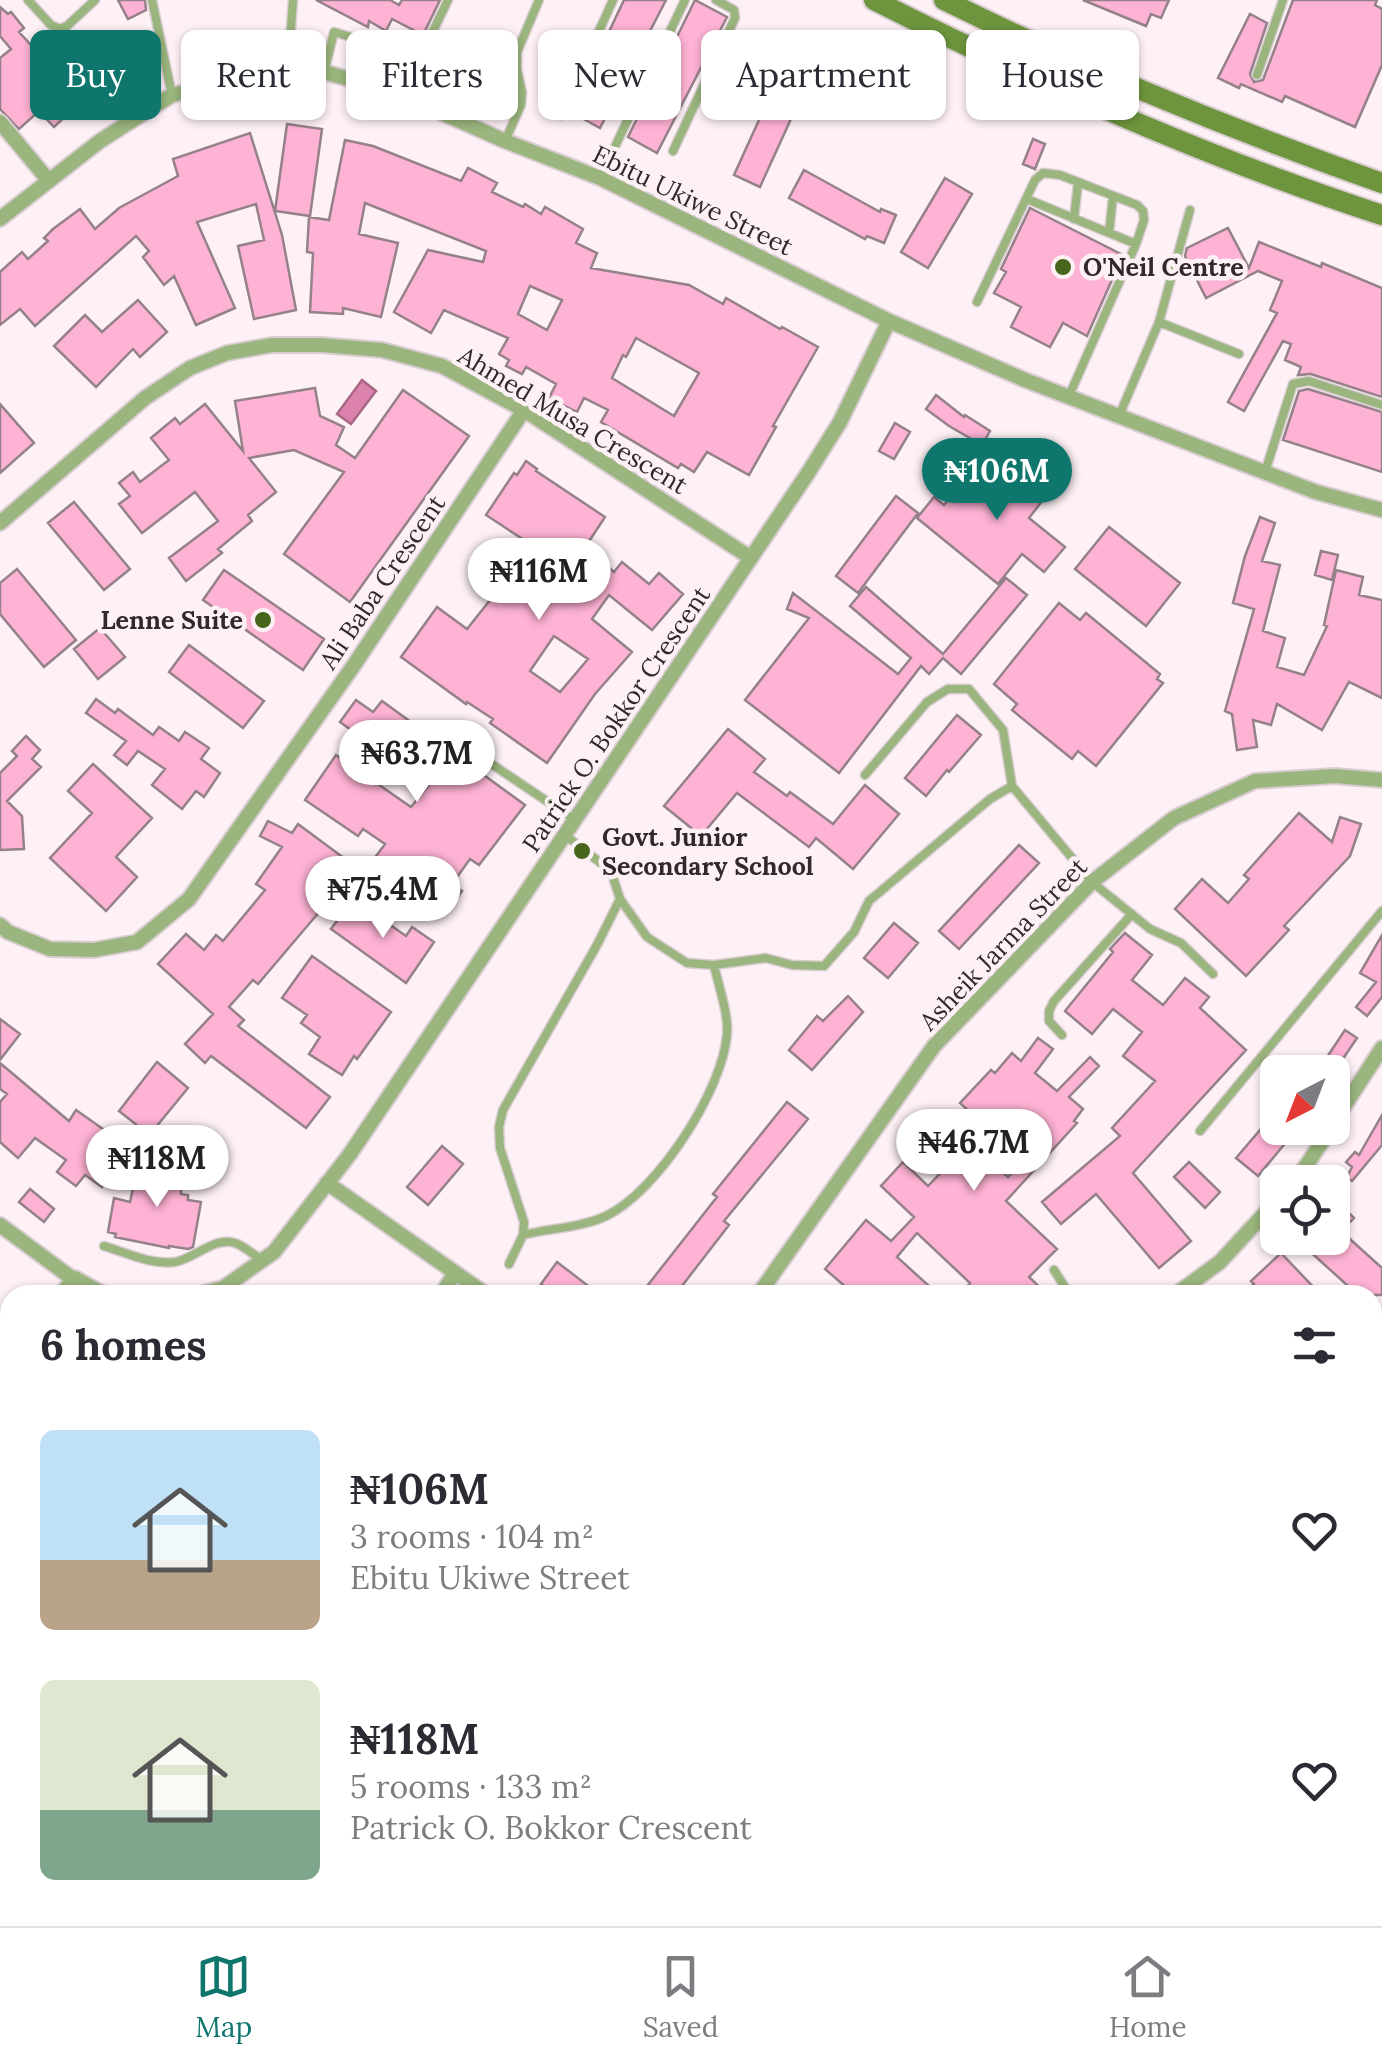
<!DOCTYPE html>
<html lang="en">
<head>
<meta charset="utf-8">
<style>
	body { margin:0; font-family:Lora,serif; background:#f2f2f3; color:#2b2b33; height:100vh; display:flex; flex-direction:column; font-size:38px; white-space:nowrap }
	* { box-sizing:border-box; margin:0 }
	p { font-size:32px; color:#7c7c81 }
	.icon { flex:none; width:55px; height:55px; fill:none; stroke:currentColor; stroke-width:2; stroke-linecap:round; stroke-linejoin:round }
	.map { position:relative; flex:1; overflow:hidden }
	.side { position:absolute; left:0px; top:1285px; width:1382px; height:642px; display:flex; flex-direction:column; background:#fff; border-radius:30px 30px 0 0; box-shadow:0 2px 8px #0004 }
	.side>* { flex:none }
	.banner { position:absolute; left:30px; top:30px; width:1322px; height:90px; display:flex; gap:20px }
	.needle { width:65px; rotate:222deg }
	.controls { position:absolute; left:1260px; top:1055px; display:grid; gap:20px }
	.controls a { display:grid; place-items:center; width:90px; height:90px; border-radius:15px; background:#fff; box-shadow:0 2px 8px #0004; font-size:50px }
	.price { position:absolute; translate:-50% -85px; padding:0 22px; border-radius:35px; background:#fff; color:#222; font-size:32px; line-height:65px; filter:drop-shadow(0 2px 5px #0008) }
	.price::after { content:''; position:absolute; left:50%; top:60px; width:30px; height:22px; margin-left:-15px; background:inherit; clip-path:polygon(0 0,100% 0,50% 100%) }
	.price.on { background:#0f766e; color:#fff }
	ul { padding:0; list-style:none }
	li { display:flex; align-items:center; gap:30px; height:250px; padding:0 40px }
	li span { display:grid; place-items:center; flex:none; width:280px; height:200px; border-radius:15px; color:#555 }
	li>.icon { margin-inline-start:auto }
	span .icon { width:120px; height:120px; fill:#fffc; stroke-width:1 }
	li b { font-size:42px }
	h2 { display:flex; justify-content:space-between; align-items:center; height:120px; padding:0 40px; font-size:42px }
	.tag { padding:0 35px; border-radius:15px; background:#fff; box-shadow:0 2px 8px #0004; font-size:35px; line-height:90px }
	.tag.on { background:#0f766e; color:#fff }
	.menu { display:flex; justify-content:space-around; align-items:center; height:140px; border-top:2px solid #e1e1e2; background:#fff; font-size:28px; color:#7c7c81 }
	.menu a { display:grid; justify-items:center; gap:5px }
	.menu .on { color:#0f766e }
	.map>svg:first-child { display:block }
</style>
</head>
<body>
<div class="map">
<svg width="1382" height="1926" viewBox="0 0 1382 1926">
	<rect width="100%" height="100%" fill="#fef1f6"/>
	<!-- water -->
	<path fill="#dd82ad" stroke="#a96786" stroke-width="2.5" d="M362 380 376 391 351 424 337 414Z"/>
	<!-- building -->
	<path fill="#feb2d4" stroke="#958189" stroke-width="2.5" fill-rule="evenodd" d="M118 0H145L146 10 128 19Z
		M316 0H390L399 5 402 0H440L423 35 392 19 386 31 369 21 368 27Z
		M624 0H666L600 128 571 112Z
		M695 0 727 17 657 153 628 137Z
		M1083 0H1169L1161 18 1151 14 1146 26Z
		M1293 0H1377L1375 5 1382 9V65L1355 127 1285 96 1282 102 1241 84 1239 88 1218 78 1250 14 1267 23 1250 74 1254 82 1263 80Z
		M0 7 8 14 11 12 24 28 19 32 82 101 54 127 39 111 19 129 0 109V58L11 49 0 36Z
		M769 98 795 110 760 187 734 175Z
		M287 124 322 129 310 216 275 211Z
		M250 133 282 235 296 310 254 319 238 246 264 240 256 204 197 222 235 308 196 325 174 276 164 285 143 257 149 251 136 236 35 326 20 309 0 325V272L22 252 28 259 48 241 44 238 53 229 80 209 95 229 119 208 178 176 173 159Z
		M1033 139 1045 144 1035 169 1023 164Z
		M345 140 373 146 461 181 468 168 497 183 492 192 523 207 525 204 541 214 545 207 583 229 576 243 597 253 591 268 689 285 723 304 726 298 780 329 782 327 818 347 773 426 776 427 749 475 707 452 694 472 681 464 678 468 601 422 608 410 584 398 577 412 549 398 556 384 526 367 522 374 506 366 509 360 499 354 508 338 444 310 431 333 394 312 428 250 483 262 486 251 365 203 359 234 398 243 381 317 343 308V314L310 312 313 253 307 252 309 217 329 220ZM530 286 562 300 547 330 518 314ZM636 338 699 373 674 416 612 378 623 355 626 357Z
		M804 170 880 212 881 209 896 215 884 243 867 236 865 239 789 198Z
		M945 178 972 194 928 268 901 252Z
		M1030 208 1123 255 1087 336 1063 323 1050 347 1011 327 1021 307 994 293 1006 272 1001 269Z
		M1228 228 1249 268 1259 242 1321 267 1322 263 1382 288V397L1311 374 1298 375 1301 367 1285 360 1291 344 1283 341 1244 411 1228 402 1277 313 1270 310 1282 281 1258 271 1206 298 1185 256 1187 248Z
		M138 300 167 332 140 357 133 349 96 387 54 346 85 315 102 332Z
		M315 388 320 416 344 427 336 445 355 458 403 390 469 436 350 602 284 554 344 472 294 450 249 458 276 492 248 515 252 521 218 549 222 553 186 581 169 558 218 521 195 492 142 533 119 504 130 496 119 483 133 472 140 482 169 460 151 438 175 418 180 424 205 404 243 451 235 401Z
		M1308 389 1382 412V472L1283 440 1299 391Z
		M936 395 964 417 965 415 990 431 982 445 949 426 926 409Z
		M0 404 34 443 0 473Z
		M895 423 910 432 894 459 879 451Z
		M1035 458 1060 478 1029 518 1065 547 1044 572 1022 554 998 584 917 518 934 497 944 505 970 473 1002 499Z
		M526 461 537 469 536 471 605 517 580 555 565 545 549 569 573 585 596 557 614 572 622 562 649 584 659 573 683 594 652 630 609 595 592 619 632 652 595 694 547 763 490 723 493 719 467 702 466 704 401 657 437 607 467 629 533 546 486 515 514 473 517 475ZM554 636 588 659 560 692 530 671Z
		M896 496 918 513 858 593 836 576Z
		M74 502 130 569 104 590 48 523Z
		M1260 517 1275 523 1262 561 1280 565 1263 631 1285 638 1277 667 1304 675 1327 626 1324 625 1336 570 1363 577 1359 595 1382 600V698L1349 682 1322 730 1277 704 1271 725 1253 720 1257 747 1237 750 1232 714 1225 711 1254 609 1233 603 1245 556Z
		M1109 527 1180 583 1146 626 1075 569Z
		M1321 551 1338 555 1332 580 1315 575Z
		M17 569 76 640 44 667 0 614V583Z
		M224 570 324 639 303 670 203 600Z
		M1006 578 1027 595 961 674 943 658 929 674 921 666 839 773 745 700 809 618 787 609 793 593 898 674 911 658 850 606 866 587 943 654Z
		M1059 603 1080 620 1086 613 1160 674 1157 679 1163 683 1096 766 1078 751 1072 759 1012 710 1017 704 994 684Z
		M100 628 125 657 98 679 74 649Z
		M189 645 264 701 243 728 169 672Z
		M96 699 115 713 118 709 153 735 159 727 179 741 185 732 209 748 201 759 220 773 204 797 196 791 182 809 152 785 165 769 138 751 127 765 114 755 126 741 86 713Z
		M356 700 373 712 382 701 525 805 479 865 470 859 452 884 462 891 447 912 374 859 385 844 363 829 358 836 305 800 336 755 411 807 428 786 340 722Z
		M957 715 981 735 949 772 947 770 926 796 905 778Z
		M728 729 765 759 754 772 787 796 790 792 833 824 865 785 899 814 853 869 816 838 809 847 737 793 701 836 664 806Z
		M26 736 40 750 32 759 41 767 7 801 22 816 24 849 0 850V773L17 756 12 751Z
		M93 764 152 818 116 857 137 877 106 911 50 858 92 813 68 791Z
		M1299 813 1332 842 1340 817 1361 824 1350 856 1284 926 1289 930 1246 976 1175 909 1202 879 1228 903 1249 879 1244 875Z
		M268 821 292 833 298 824 356 867 338 892 337 891 258 984 253 980 229 1007 244 1020 238 1026 330 1097 306 1128 211 1056 205 1063 185 1044 213 1014 158 964 186 934 204 950 216 935 223 941 265 890 256 884 282 847 260 836Z
		M1019 845 1039 863 959 949 939 931Z
		M353 899 406 936 412 927 434 942 406 983 331 929Z
		M894 923 918 943 888 978 864 958Z
		M1125 933 1152 955 1132 980 1163 1005 1185 978 1209 997 1200 1008 1246 1050 1133 1173 1191 1241 1159 1268 1096 1194 1061 1224 1042 1202 1120 1136 1112 1128 1155 1081 1123 1056 1142 1032 1113 1009 1092 1034 1065 1011 1113 952 1110 949Z
		M1382 935V997L1367 1016 1356 1007 1376 982 1360 973Z
		M312 956 391 1012 357 1059 354 1056 342 1075 309 1054 320 1037 301 1023 307 1015 282 998Z
		M848 996 863 1012 812 1070 789 1050 817 1016 823 1021Z
		M0 1019 20 1034 0 1060Z
		M1345 1030 1357 1038 1334 1072H1317Z
		M1038 1038 1053 1049 1035 1073 1057 1091 1090 1057 1099 1066 1069 1097 1083 1109 1074 1121 1077 1123 1006 1201 1057 1249 1029 1277 1048 1295H960L970 1283 917 1233 897 1257 939 1295H880L873 1289 867 1295H855L825 1269 866 1220 891 1241 914 1217 881 1186 903 1162 928 1186 969 1143 1008 1177 1022 1161 960 1103 991 1070 995 1073 1012 1053 1021 1061Z
		M157 1062 188 1088 142 1144 145 1127 143 1130 119 1111Z
		M0 1063 69 1121 76 1110 130 1148 102 1187 85 1175 76 1186 57 1172 66 1160 35 1138 18 1158 0 1142V1102L7 1094 0 1089Z
		M787 1102 808 1119 724 1221 729 1225 675 1295H640L717 1197 713 1194Z
		M1278 1109V1128H1298L1258 1176 1236 1158Z
		M934 1113 945 1122 927 1142 916 1132Z
		M1382 1115V1145L1352 1181 1347 1177 1352 1167 1346 1162 1355 1152 1359 1155Z
		M442 1146 463 1164 428 1205 407 1187Z
		M181 1156V1194L188 1195V1200L201 1202 193 1247 188 1249 169 1246V1248L115 1237 116 1234 108 1232 114 1198 130 1202 139 1160H146L166 1175Z
		M1189 1162 1220 1192 1205 1208 1174 1177Z
		M30 1189 54 1209 44 1222 19 1202Z
		M1340 1204 1354 1218 1341 1231 1382 1268V1295H1358L1295 1238H1332V1212Z
		M1281 1253 1321 1295H1240L1254 1284 1251 1281Z
		M557 1262 600 1295H556L541 1284Z"/>
	<g fill="none" stroke-linecap="round" stroke-linejoin="round">
		<defs>
			<path id="lane" d="M28 0 51 25 60 29 67 26 95 0
				M152 0 172 95
				M288 69 293 0
				M324 72 334 32 420 58 448 0
				M1257 75 1283 0
				M561 115 613 0
				M505 141 521 105 522 92 517 70V52L539 0
				M673 151 735 18 734 10 716 0
				M600 178 685 0
				M1027 199 1136 244
				M1074 219 1078 183
				M1109 233 1113 196
				M977 302 1035 180 1043 173 1060 175 1137 205 1143 211 1144 220 1136 244 1069 396
				M1159 322 1239 354
				M1119 416 1159 322 1190 210
				M1265 472 1293 384 1309 381 1382 405
				M472 751 575 820
				M865 775 927 702 948 689H969L1003 730 1012 786
				M565 835 611 871 620 899 647 937 687 963 714 965 766 958 792 965 824 966 854 932 869 901 990 799 1012 786 1092 882 1150 929 1181 943 1213 974
				M1062 1035 1049 1021V1011L1054 1001 1132 914
				M1200 1131 1382 911
				M523 1235C550 1228 580 1228 606 1216 657 1192 723 1090 727 1034 729 1015 718 984 714 965
				M104 1246C127 1253 151 1265 175 1262 194 1259 215 1236 235 1243 244 1246 254 1255 262 1260
				M509 1264 523 1235 524 1222 500 1148 499 1127 503 1110 597 945 620 899
				M1054 1270 1070 1295"/>
			<path id="street" d="M0 122 49 181
				M0 219 100 141 172 95 288 69 324 72 395 92 505 141 600 178 889 321 1025 380 1316 492 1382 510
				M0 523 145 398 190 368 227 353 272 345H321L382 350 442 366 524 410 751 558
				M0 925 8 932 50 949 94 950 137 942 189 899 354 665 524 410
				M1332 1125 1382 1048
				M1292 1182 1304 1169 1331 1128
				M327 1183 487 1295
				M0 1225 73 1279 75 1278 102 1293 113 1295
				M60 1295 75 1278
				M196 1295 223 1288 274 1252 350 1154 808 473 840 422 889 321
				M441 1295 455 1273
				M758 1295 934 1046 1092 882 1174 818 1255 781 1335 776 1382 780
				M1175 1295 1220 1262 1278 1199
				M0 1365 10 1353
				M1372 1572 1382 1567
				M148 1918 156 1926
				M123 1926 124 1918
				M581 1926 582 1918"/>
			<path id="secondary" d="M874 0C1038 83 1207 158 1382 215
				M944 0C1086 70 1232 130 1382 183
				M0 1655 10 1662
				M0 1683 10 1690
				M335 1918 348 1926
				M379 1918 395 1926"/>
		</defs>
		<!-- lane casing -->
		<use href="#lane" stroke="#d9cdd2" stroke-width="11"/>
		<!-- street casing -->
		<use href="#street" stroke="#d9cdd2" stroke-width="18"/>
		<!-- secondary casing -->
		<use href="#secondary" stroke="#d9cdd2" stroke-width="24"/>
		<!-- lane -->
		<use href="#lane" stroke="#9ab57d" stroke-width="8"/>
		<!-- street -->
		<use href="#street" stroke="#9ab57d" stroke-width="14"/>
		<!-- secondary -->
		<use href="#secondary" stroke="#6e953d" stroke-width="20"/>
	</g>
	<!-- markers -->
	<g fill="#47661b" stroke="#fef1f6" stroke-width="4">
		<circle cx="1063" cy="267" r="10"/>
		<circle cx="263" cy="620" r="10"/>
		<circle cx="582" cy="851" r="10"/>
	</g>
	<g text-anchor="middle" dominant-baseline="central" stroke-width="9" stroke-linejoin="round" paint-order="stroke">
		<!-- street labels -->
		<g font-size="25" fill="#31292c" stroke="#fef1f6">
			<text transform="translate(693 200) rotate(26)">Ebitu Ukiwe Street</text>
			<text transform="translate(573 420) rotate(31)">Ahmed Musa Crescent</text>
			<text transform="translate(382 582) rotate(-56)">Ali Baba Crescent</text>
			<text transform="translate(616 719) rotate(-56)">Patrick O. Bokkor Crescent</text>
			<text transform="translate(1003 944) rotate(-46)">Asheik Jarma Street</text>
		</g>
		<!-- poi labels -->
		<g font-size="25" font-weight="bold" fill="#31292c" stroke="#fef1f6" text-anchor="start">
			<text x="1083" y="267">O'Neil Centre</text>
			<text x="243" y="620" text-anchor="end">Lenne Suite</text>
			<text x="602" y="837">Govt. Junior<tspan x="602" dy="29">Secondary School</tspan></text>
		</g>
	</g>
</svg>
<div class="controls">
<a><svg class="needle" viewBox="-14 -14 28 28"><path d="M0-13l5 13h-10z" fill="#e53935"/><path d="M0 13l5-13h-10z" fill="#7c7c81"/></svg></a>
<a><svg class="icon" aria-label="locate" viewBox="0 0 24 24"><circle cx="12" cy="12" r="6"/><path d="M12 2v4M12 18v4M2 12h4M18 12h4"/></svg></a>
</div>
<b class="price on" style="left:997px;top:523px">₦106M</b>
<b class="price" style="left:539px;top:623px">₦116M</b>
<b class="price" style="left:417px;top:805px">₦63.7M</b>
<b class="price" style="left:383px;top:941px">₦75.4M</b>
<b class="price" style="left:974px;top:1194px">₦46.7M</b>
<b class="price" style="left:157px;top:1210px">₦118M</b>
<div class="banner">
<a class="tag on">Buy</a>
<a class="tag">Rent</a>
<a class="tag">Filters</a>
<a class="tag">New</a>
<a class="tag">Apartment</a>
<a class="tag">House</a>
</div>
<section class="side">
<h2>6 homes<svg class="icon" aria-label="filters" viewBox="0 0 24 24"><path d="M4 7h16M4 17h16"/><circle cx="9" cy="7" r="2"/><circle cx="15" cy="17" r="2"/></svg></h2>
<ul>
<li><span style="background:linear-gradient(#bfe0f5 65%,#b9a48a 0)"><svg class="icon" aria-label="home" viewBox="0 0 24 24"><path d="M3 11l9-7 9 7M6 9v11h12V9"/></svg></span><div><b>₦106M</b><p>3 rooms · 104 m²</p><p>Ebitu Ukiwe Street</p></div><svg class="icon" aria-label="heart" viewBox="0 0 24 24"><path d="M12 20l-8-8c-3-5 5-10 8-4 3-6 11-1 8 4z"/></svg></li>
<li><span style="background:linear-gradient(#dfe7d0 65%,#7fa58c 0)"><svg class="icon" aria-label="home" viewBox="0 0 24 24"><path d="M3 11l9-7 9 7M6 9v11h12V9"/></svg></span><div><b>₦118M</b><p>5 rooms · 133 m²</p><p>Patrick O. Bokkor Crescent</p></div><svg class="icon" aria-label="heart" viewBox="0 0 24 24"><path d="M12 20l-8-8c-3-5 5-10 8-4 3-6 11-1 8 4z"/></svg></li>
</ul>
</section>
</div>
<nav class="menu">
<a class="on"><svg class="icon" aria-label="map" viewBox="0 0 24 24"><path d="M3 6l6-2 6 2 6-2v14l-6 2-6-2-6 2zM9 4v14M15 6v14"/></svg>Map</a>
<a><svg class="icon" aria-label="saved" viewBox="0 0 24 24"><path d="M7 4h10v16l-5-4-5 4z"/></svg>Saved</a>
<a><svg class="icon" aria-label="home" viewBox="0 0 24 24"><path d="M3 11l9-7 9 7M6 9v11h12V9"/></svg>Home</a>
</nav>
</body>
</html>
